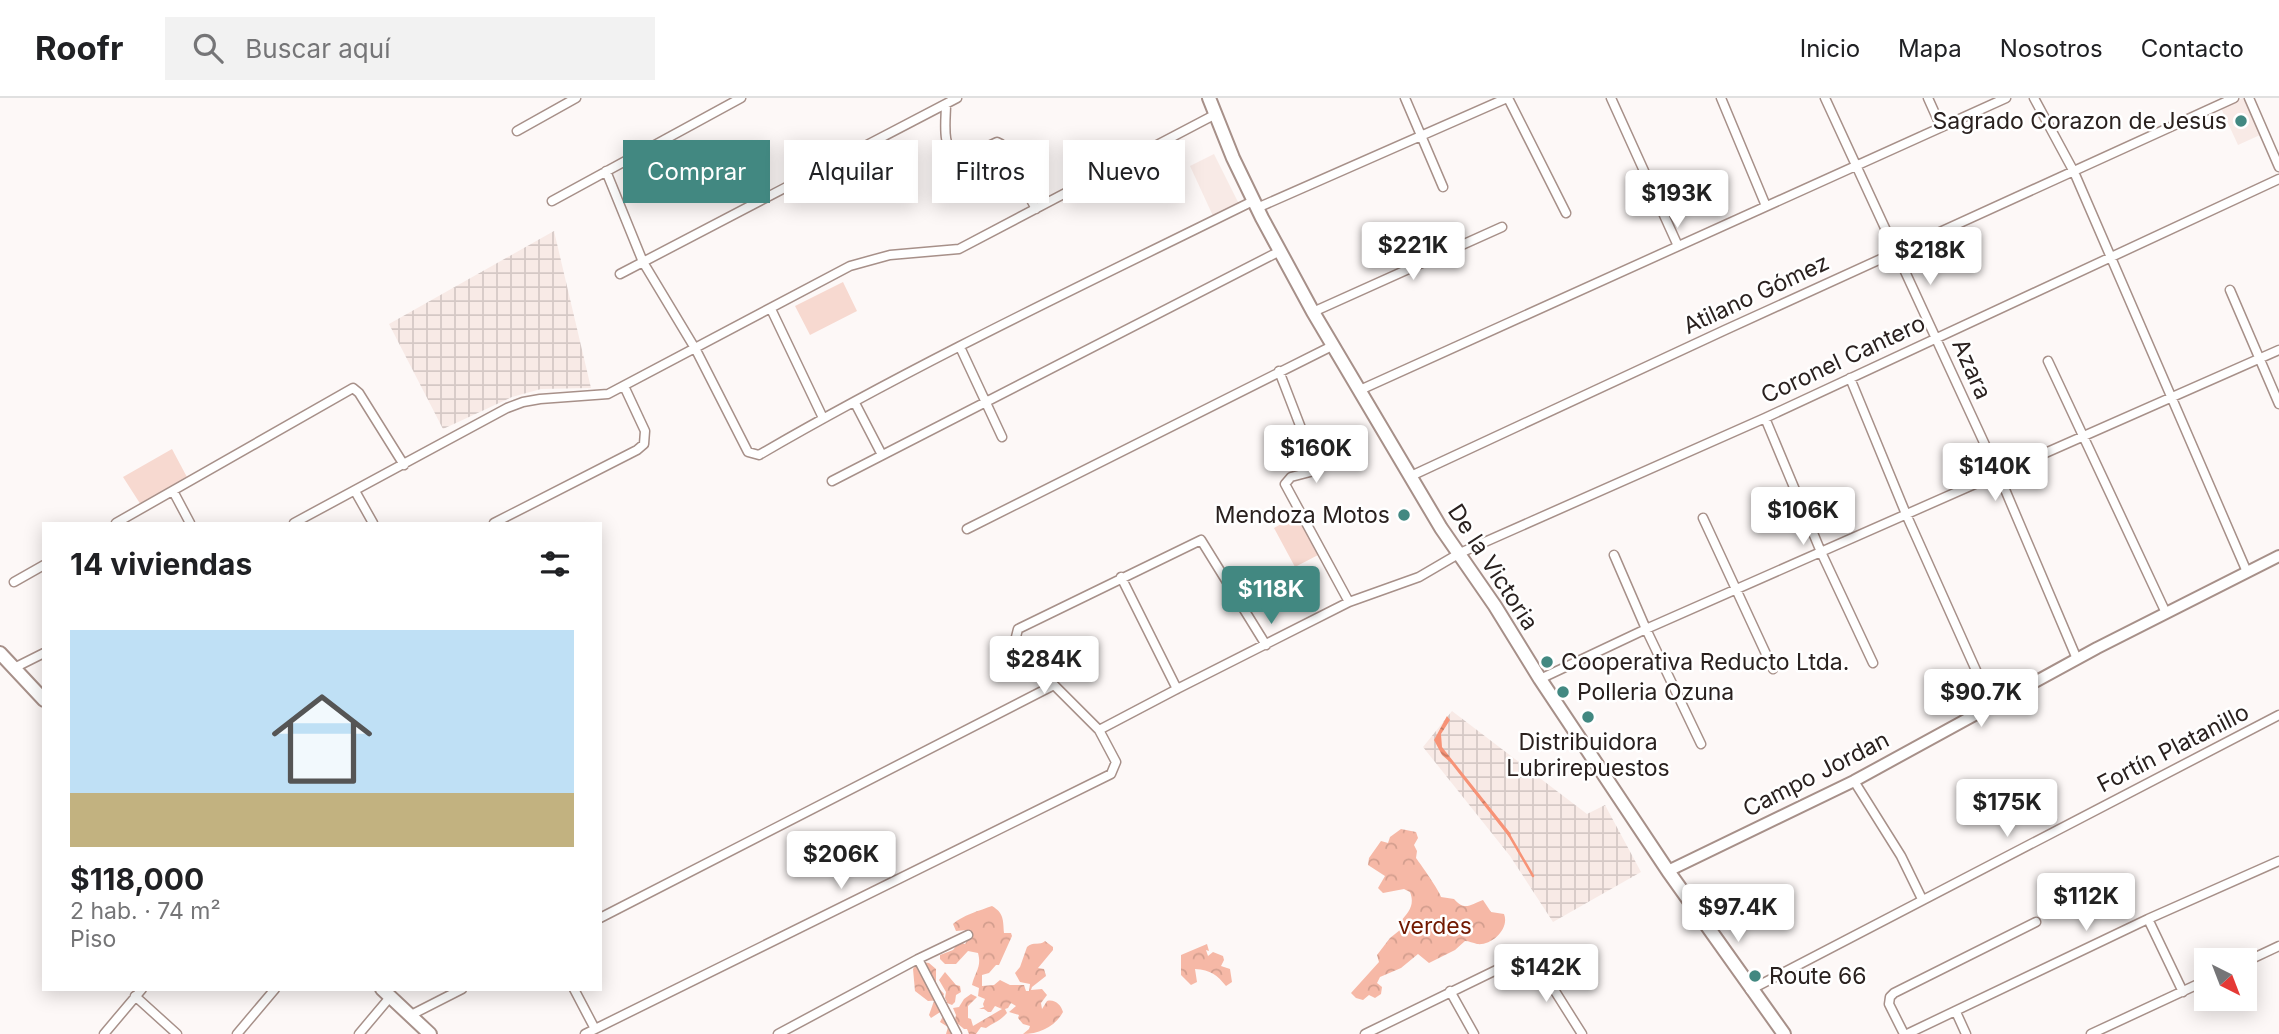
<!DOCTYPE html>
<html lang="es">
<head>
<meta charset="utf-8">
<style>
	body { margin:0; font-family:Inter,sans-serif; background:#f2f2f2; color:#202124; height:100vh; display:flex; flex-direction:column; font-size:26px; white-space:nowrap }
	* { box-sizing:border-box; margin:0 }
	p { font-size:23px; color:#757577 }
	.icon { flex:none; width:38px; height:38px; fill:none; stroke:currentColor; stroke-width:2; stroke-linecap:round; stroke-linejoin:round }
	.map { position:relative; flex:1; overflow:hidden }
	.panel { position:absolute; left:42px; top:424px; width:560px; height:469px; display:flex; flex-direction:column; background:#fff; border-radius:0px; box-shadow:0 4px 18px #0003 }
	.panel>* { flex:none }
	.top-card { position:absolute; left:623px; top:42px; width:665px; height:63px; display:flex; gap:14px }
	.needle { width:46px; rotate:138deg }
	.tools { position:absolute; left:2194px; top:850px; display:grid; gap:14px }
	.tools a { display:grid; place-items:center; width:63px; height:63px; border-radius:0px; background:#fff; box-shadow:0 4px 18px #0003; font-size:35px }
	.price { position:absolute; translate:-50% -60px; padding:0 16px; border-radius:7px; background:#fff; color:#222; font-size:23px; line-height:46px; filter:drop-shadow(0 2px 4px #0008) }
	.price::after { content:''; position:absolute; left:50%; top:42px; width:21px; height:16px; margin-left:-10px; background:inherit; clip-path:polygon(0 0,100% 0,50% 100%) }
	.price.on { background:#428881; color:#fff }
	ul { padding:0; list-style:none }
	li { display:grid; align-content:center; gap:14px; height:371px; padding:0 28px }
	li+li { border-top:2px solid #e0e0e0 }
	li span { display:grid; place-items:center; height:217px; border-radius:0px; color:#555 }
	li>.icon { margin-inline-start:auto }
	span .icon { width:126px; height:126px; fill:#fffc; stroke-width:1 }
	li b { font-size:30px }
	h2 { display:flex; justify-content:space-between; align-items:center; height:84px; padding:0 28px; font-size:30px }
	.chip { padding:0 24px; border-radius:0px; background:#fff; box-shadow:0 4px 18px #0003; font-size:24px; line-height:63px }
	.chip.on { background:#428881; color:#fff }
	header { display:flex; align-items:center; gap:42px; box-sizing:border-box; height:98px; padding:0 35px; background:#fff; border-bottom:2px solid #e0e0e0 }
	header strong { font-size:33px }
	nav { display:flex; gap:38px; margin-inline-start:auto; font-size:24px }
	.search { width:490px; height:63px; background:#f2f2f2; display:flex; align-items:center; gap:18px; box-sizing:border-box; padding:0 24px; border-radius:0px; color:#757577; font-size:26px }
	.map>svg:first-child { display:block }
</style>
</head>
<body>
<header>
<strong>Roofr</strong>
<div class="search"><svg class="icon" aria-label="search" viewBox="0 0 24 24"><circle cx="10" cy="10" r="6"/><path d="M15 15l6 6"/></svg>Buscar aquí</div>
<nav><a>Inicio</a><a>Mapa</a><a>Nosotros</a><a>Contacto</a></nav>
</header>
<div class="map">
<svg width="2279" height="936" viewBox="0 0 2279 936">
	<defs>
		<pattern id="industrial-grid" width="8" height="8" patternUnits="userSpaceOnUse" patternTransform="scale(1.75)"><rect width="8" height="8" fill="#f8eae6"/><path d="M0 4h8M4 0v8" fill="none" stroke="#d5c8c5"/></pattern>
		<pattern id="forest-crowns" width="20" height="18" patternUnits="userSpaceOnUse" patternTransform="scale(1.75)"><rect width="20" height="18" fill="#f6b8a6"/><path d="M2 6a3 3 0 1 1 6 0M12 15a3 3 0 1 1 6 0" fill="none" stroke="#d39e8e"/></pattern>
		<pattern id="water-ripples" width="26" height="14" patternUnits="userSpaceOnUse" patternTransform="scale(1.75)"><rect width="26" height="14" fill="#f79377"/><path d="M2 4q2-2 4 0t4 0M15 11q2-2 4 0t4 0" fill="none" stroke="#c87861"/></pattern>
	</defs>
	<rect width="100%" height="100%" fill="#fdf8f7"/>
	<!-- built -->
	<path fill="#f8eae6" d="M2243 0H2246L2260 37 2238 47 2221 10Z
		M1214 56 1239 106 1213 118 1190 68Z"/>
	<!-- industrial -->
	<path fill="url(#industrial-grid)" d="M554 133 591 290 541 291 512 299 443 331 389 226Z
		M1452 613 1587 716 1605 707 1641 774 1553 824 1510 758 1423 649Z"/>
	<!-- forest -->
	<path fill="url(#forest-crowns)" d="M1401 731 1416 734 1418 740 1414 747 1417 753 1416 760C1421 767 1439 792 1441 799L1454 801C1465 814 1471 806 1483 802L1491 814 1504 816C1510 831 1491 848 1477 846 1473 845 1469 843 1465 843L1455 852 1429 865 1418 856 1401 870 1380 879 1377 885 1382 889 1381 896 1375 900 1369 897 1363 902 1356 900 1351 895 1379 864 1377 857 1390 840 1400 832V824C1409 814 1415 807 1410 794L1404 791 1383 795 1378 790 1385 778 1368 767 1369 760 1381 743 1388 745 1390 739Z
		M992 808C1004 815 1003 822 1004 835H1011L1012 838 999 867H996L989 875 982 877V888L994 887 1000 882 1010 887H1024L1026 893H1029L1030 886 1020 884 1015 875 1020 869 1027 849C1033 843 1040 848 1045 843L1053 849V852L1038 870 1044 871 1046 878 1032 889 1031 892 1042 891 1047 897 1041 905 1042 911 1047 903C1055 901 1061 907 1063 914 1055 929 1039 936 1023 936L1029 931 1030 928 1023 926 1018 920 1019 917 1009 914 1016 908 1011 905 1008 910 1005 911 1007 915C1000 923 993 925 986 930L981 929 976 936H969L967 931H964L958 926 957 930 959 936H946L948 929 940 924 945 914 948 913 951 915V922H955L956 917 953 910 959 909 964 901 971 896 977 899 968 908V920L971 921 973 928 1002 911 995 908 991 914H988L984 911H979L984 909 983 906 985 901 978 898 979 890 972 887C975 874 982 869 978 855L968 853 956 866H945L940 861V857L953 852 959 844 965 846 971 838 967 832 956 833 953 826C961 818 981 812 992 808Z
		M1207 846 1209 853 1206 852 1208 858 1213 854 1223 858 1224 862 1221 868 1230 871 1232 884 1226 888C1217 877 1211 872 1195 871L1197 884 1191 887 1181 877V857Z
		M922 864 929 865 936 871V887L944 896 942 902 928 903 915 893 913 871 916 867Z
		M945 874 956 887 960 888 961 894 956 897 955 904 952 907 947 905 948 909 931 920 929 917 934 903 947 904 945 900 946 894 939 882Z"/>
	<!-- green -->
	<path fill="#f7d9d0" d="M843 184 857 213 810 237 795 208Z
		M172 351 188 381 141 407 123 379Z
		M1299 416 1320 456 1295 469 1274 430Z"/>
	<!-- water -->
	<path fill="url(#water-ripples)" d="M1447 618 1450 622 1441 636 1442 649 1511 736 1509 739 1450 664 1442 657 1434 642Z"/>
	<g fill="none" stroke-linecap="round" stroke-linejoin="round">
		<!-- stream -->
		<path stroke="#f79377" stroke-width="2.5" d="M1250 110 1270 148
			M1473 486 1504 533
			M1508 735 1533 778
			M1750 898 1768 924"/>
		<defs>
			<path id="minor" d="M1405 0 1443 89
				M1508 0 1566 115
				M1611 0 1678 148
				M1721 0 1766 108
				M1825 0 1998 375 2077 561
				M1928 0 1941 29
				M2034 0 2074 74 2247 474
				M2249 0 2279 69
				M946 6C946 23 941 49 957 60H963L997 44 1001 46 1036 111
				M517 33 576 0
				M606 73 643 164 696 252 748 354 759 357C919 264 1087 185 1253 103
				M552 103 741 0
				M1257 110 1507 0
				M620 176 957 0
				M2230 192 2279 306
				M771 211 823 320
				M1313 214 1502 129
				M960 249 1002 339
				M2048 263 2166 515
				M1279 273 1316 369 1314 373 1291 379 1285 386 1349 504
				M1850 280 1906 416 1992 608
				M1360 292 2006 0
				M855 305 882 357
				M1765 320 1821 454 1873 565
				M1411 378 1725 232 2234 0
				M832 383 1280 153
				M173 393 190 425
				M355 393 373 425
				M1703 420 1773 571
				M116 425 353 290 359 295 404 367
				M294 425 507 310 523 304 540 301 608 296 850 168 890 157 959 151 1216 16
				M494 425 637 352 644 346 645 333 624 288
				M967 431 1334 247
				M1614 457 1646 531 1701 646
				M1121 479 1177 591
				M14 484 44 467
				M14 570 44 555
				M1540 581 1646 531 2279 252
				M1099 632 1177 591 1349 504 1419 479 1460 455 1765 320 2279 81
				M1854 683 1901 758 1922 801
				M600 820 1054 587
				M2148 821 2183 894
				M918 861 957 936
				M2245 864 2279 848
				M574 891 595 931
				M1750 892 2279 617
				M1450 893 1474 936
				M135 898 177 936
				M1956 914 1966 936
				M411 917 462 891
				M104 936 142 891
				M237 936 275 891
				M359 936 391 898
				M585 936 1111 676 1116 664 1099 632 1054 587 1016 539 1018 531 1201 442 1266 547
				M778 936 918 861 968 837
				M1365 936 1523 859 1530 858 1536 863 1582 936
				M1904 936 1889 906 1890 899 1894 895 2036 824
				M1907 936 2148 821 2279 763
				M2091 936 2207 882"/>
			<path id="tertiary" d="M1668 773 1854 683 2097 550 2279 458"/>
			<path id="secondary" d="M1209 0 1233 60 1262 120 1313 214 1441 430 1495 508 1540 581 1668 773 1784 936
				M0 555 44 602
				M382 891 430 936"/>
		</defs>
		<!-- minor casing -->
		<use href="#minor" stroke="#a79089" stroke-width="11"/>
		<!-- tertiary casing -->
		<use href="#tertiary" stroke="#a79089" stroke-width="14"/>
		<!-- secondary casing -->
		<use href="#secondary" stroke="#a79089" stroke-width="16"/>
		<!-- minor -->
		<use href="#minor" stroke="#fff" stroke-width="8"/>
		<!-- tertiary -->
		<use href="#tertiary" stroke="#fff" stroke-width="10"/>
		<!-- secondary -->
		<use href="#secondary" stroke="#fff" stroke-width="12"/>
	</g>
	<!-- markers -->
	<g fill="#428881" stroke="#fff" stroke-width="2.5">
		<circle cx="2241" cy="23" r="7"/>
		<circle cx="1404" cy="417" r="7"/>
		<circle cx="1547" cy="564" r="7"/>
		<circle cx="1563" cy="594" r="7"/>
		<circle cx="1588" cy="619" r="7"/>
		<circle cx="1755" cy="878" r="7"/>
	</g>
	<g text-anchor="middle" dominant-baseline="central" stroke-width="5" stroke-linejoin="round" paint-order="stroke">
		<!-- poi labels -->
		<g font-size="23" fill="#2a211f" stroke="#fff" text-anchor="start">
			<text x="2227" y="23" text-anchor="end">Sagrado Corazon de Jesus</text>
			<text x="1390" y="417" text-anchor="end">Mendoza Motos</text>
			<text x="1561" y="564">Cooperativa Reducto Ltda.</text>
			<text x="1577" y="594">Polleria Ozuna</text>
			<text x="1588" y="644" text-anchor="middle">Distribuidora<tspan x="1588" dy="26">Lubrirepuestos</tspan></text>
			<text x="1769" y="878">Route 66</text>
		</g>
		<!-- street labels -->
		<g font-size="23" fill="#2a211f" stroke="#fff">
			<text transform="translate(1756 196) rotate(-25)">Atilano Gómez</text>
			<text transform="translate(1843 261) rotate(-25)">Coronel Cantero</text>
			<text transform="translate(1972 271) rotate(66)">Azara</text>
			<text transform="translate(1493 469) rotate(57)">De la Victoria</text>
			<text transform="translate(2173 650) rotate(-27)">Fortín Platanillo</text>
			<text transform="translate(1816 676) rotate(-27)">Campo Jordan</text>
		</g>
		<!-- park labels -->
		<g font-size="23" fill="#711900" stroke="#fff">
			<text x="1435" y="828">verdes</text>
		</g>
	</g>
</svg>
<div class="tools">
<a><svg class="needle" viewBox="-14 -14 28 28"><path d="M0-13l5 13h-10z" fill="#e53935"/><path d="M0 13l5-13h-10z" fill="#757577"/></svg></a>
</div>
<b class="price" style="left:1677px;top:132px">$193K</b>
<b class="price" style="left:1413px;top:184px">$221K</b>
<b class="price" style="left:1930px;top:189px">$218K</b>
<b class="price" style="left:1316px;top:387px">$160K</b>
<b class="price" style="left:1995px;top:405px">$140K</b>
<b class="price" style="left:1803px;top:449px">$106K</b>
<b class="price on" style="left:1271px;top:528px">$118K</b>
<b class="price" style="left:1044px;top:598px">$284K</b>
<b class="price" style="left:1981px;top:631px">$90.7K</b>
<b class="price" style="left:2007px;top:741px">$175K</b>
<b class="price" style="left:841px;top:793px">$206K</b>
<b class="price" style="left:2086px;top:835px">$112K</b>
<b class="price" style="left:1738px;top:846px">$97.4K</b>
<b class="price" style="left:1546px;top:906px">$142K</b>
<div class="top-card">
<a class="chip on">Comprar</a>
<a class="chip">Alquilar</a>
<a class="chip">Filtros</a>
<a class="chip">Nuevo</a>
</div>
<section class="panel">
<h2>14 viviendas<svg class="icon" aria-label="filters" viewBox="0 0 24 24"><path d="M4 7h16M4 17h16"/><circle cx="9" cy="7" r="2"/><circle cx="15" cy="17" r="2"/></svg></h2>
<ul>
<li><span style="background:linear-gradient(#bfe0f5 75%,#c2b280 0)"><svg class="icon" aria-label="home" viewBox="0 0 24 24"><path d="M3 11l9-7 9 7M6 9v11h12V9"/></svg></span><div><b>$118,000</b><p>2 hab. · 74 m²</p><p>Piso</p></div></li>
</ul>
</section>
</div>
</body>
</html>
